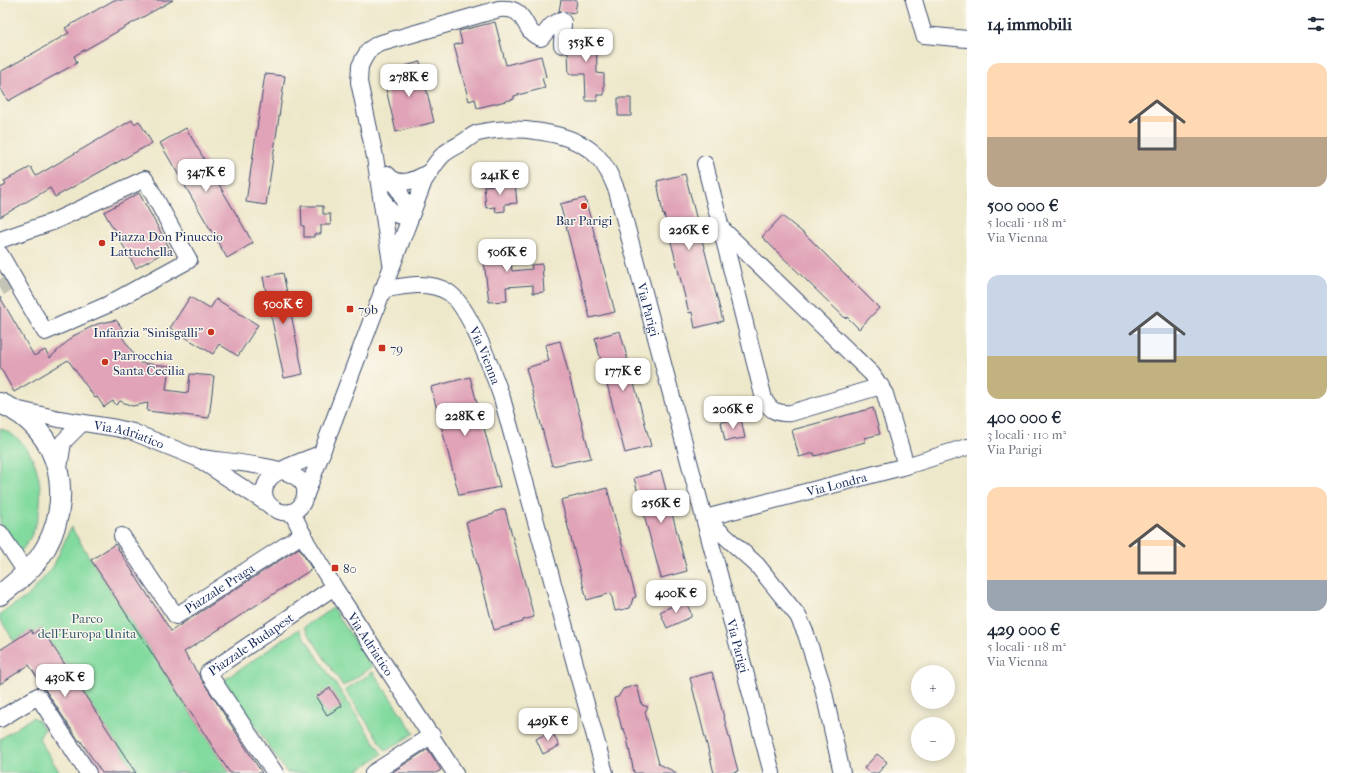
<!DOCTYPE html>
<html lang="it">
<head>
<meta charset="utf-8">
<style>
	body { margin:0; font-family:"IM FELL French Canon",serif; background:#f2f2f3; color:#1f2937; height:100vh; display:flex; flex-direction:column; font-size:15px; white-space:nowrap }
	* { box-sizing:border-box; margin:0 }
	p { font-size:13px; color:#747a83 }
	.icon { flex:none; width:22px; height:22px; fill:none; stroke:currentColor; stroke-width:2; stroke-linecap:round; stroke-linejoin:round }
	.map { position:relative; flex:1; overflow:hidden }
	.side { display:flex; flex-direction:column; background:#fff; width:380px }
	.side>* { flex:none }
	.tools { position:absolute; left:911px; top:665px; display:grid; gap:8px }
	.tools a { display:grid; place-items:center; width:44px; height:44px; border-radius:50%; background:#fff; box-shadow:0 2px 10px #0003; font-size:20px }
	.price { position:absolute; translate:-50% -34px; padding:0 9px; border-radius:8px; background:#fff; color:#222; font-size:13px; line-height:26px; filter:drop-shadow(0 1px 2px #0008) }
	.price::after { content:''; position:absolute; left:50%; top:24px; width:12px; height:9px; margin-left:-6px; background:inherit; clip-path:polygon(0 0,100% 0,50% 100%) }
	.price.active { background:#c8321e; color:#fff }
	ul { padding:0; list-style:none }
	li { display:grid; align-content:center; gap:8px; height:212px; padding:0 20px }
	li span { display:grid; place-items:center; height:124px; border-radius:12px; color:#555 }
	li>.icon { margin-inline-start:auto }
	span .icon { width:72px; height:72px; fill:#fffc; stroke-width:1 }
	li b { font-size:17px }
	h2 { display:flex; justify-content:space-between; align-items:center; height:48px; padding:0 20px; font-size:17px }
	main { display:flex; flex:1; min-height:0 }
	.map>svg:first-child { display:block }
</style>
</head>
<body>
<main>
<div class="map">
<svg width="967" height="773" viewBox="0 0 967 773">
	<rect width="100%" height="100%" fill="#fbf7ec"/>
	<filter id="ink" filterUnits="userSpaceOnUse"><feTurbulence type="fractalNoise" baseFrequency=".025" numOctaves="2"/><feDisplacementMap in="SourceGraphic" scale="8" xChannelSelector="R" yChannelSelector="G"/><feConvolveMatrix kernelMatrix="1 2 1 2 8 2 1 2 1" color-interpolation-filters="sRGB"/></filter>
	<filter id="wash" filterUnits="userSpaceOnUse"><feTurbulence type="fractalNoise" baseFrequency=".012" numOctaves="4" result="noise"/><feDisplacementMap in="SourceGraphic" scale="16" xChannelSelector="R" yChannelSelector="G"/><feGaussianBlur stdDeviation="0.9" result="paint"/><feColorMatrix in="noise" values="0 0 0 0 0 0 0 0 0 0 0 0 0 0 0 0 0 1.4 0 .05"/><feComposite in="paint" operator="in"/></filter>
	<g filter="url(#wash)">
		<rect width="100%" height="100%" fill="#eee8cb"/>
		<!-- green -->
		<path fill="#82da9f" stroke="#4e847e" d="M0 428C9 432 18 438 25 446 48 476 45 528 18 554L0 523Z
			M71 527 91 560 230 773H136L41 629 33 634 31 630 14 641 0 619V614L28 596 53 567Z
			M333 608 372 667 343 686 304 627Z
			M299 629 382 754 354 773H287L224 680Z
			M373 672 414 733 386 751 345 690Z
			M33 717 39 721 44 729 39 739 60 773H0V739Z"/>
		<g id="blocks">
			<!-- building -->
			<path fill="#e0a3b7" d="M114 0H173L74 56 77 63 8 101 0 87V72L69 33 65 28Z
				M561 0H577L575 13 559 11Z
				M495 22 506 65 541 56 546 77 542 78 545 88 514 96V99L477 108 475 99 469 101 454 45 462 43 459 31Z
				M572 32H596L597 73 604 74V95H597V101H586L585 74H569L568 52 571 46Z
				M420 62 434 122 396 132 383 76 406 70 405 66Z
				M265 74 285 76 266 205 246 202Z
				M618 98H631V116H618Z
				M132 120 134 124 139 121 152 143 55 197 50 188 0 217V188L6 185 4 181 31 167 36 176Z
				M186 128 253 243 227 258 160 143Z
				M685 174 723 321 695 328 692 312 689 313 664 214 663 215 657 181Z
				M515 183 517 203 505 204V211L496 212 495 207 486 208 484 186Z
				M139 193 170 249 136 268 104 212Z
				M585 198 615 312 590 318 560 204Z
				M301 206H323V214H330L331 225H321V234H314V237H304V226H302Z
				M782 216 807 236 879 308 859 329 847 317 846 319 762 237Z
				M508 241 512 271 532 269 531 265 542 264 544 292 533 293V285L506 287 507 301 489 302 482 245Z
				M283 273 303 374 284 378 263 277Z
				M0 297 34 356 45 350 50 358 73 336 97 324 116 320 122 328 118 331 140 363 169 366 166 390 188 393 190 374 214 376 209 418 147 411 148 403 132 406 120 401 116 405 113 401 104 407 97 397 95 398 68 360 14 392 0 367Z
				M190 297 210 309 216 299 258 325 238 356 219 344 213 354 170 328Z
				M620 331 651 446 625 453 595 338Z
				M560 341 591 458 552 466 526 368 549 361 545 345Z
				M470 377 500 487 459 495 431 387Z
				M873 408 880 434 865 438V442L815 456 814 453 799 457 792 430Z
				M741 419 745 438 725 441 721 422Z
				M661 471 687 571 661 578 634 478Z
				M607 488 636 597 633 598 630 608 615 611 611 593 587 600 561 500Z
				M505 509 534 617 523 620V622L494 630 466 522 494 514V512Z
				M115 544 171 631 299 548 304 556 312 569 184 652 262 773H230L91 560Z
				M685 600 691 613V617L667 628 660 612Z
				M41 628 136 773H102L80 740 79 741 29 665 0 684V650L31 630 33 634Z
				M712 672 738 771 730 773H714L690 678Z
				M637 685 642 705 648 707 645 712 659 764 677 773H634L627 738 624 729H622L614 698 618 697 623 689Z
				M330 688 342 706 327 715 316 697Z
				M552 731 559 746 543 754 536 739Z
				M428 749 441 770 436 773H391Z
				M877 754 887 762 878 773H870L864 768Z"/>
		</g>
	</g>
	<g filter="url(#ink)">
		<use href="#blocks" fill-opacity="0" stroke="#3b4b6e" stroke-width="1"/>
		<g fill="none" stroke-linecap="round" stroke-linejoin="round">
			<!-- minor-tunnel -->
			<path stroke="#c4c3b5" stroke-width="16" stroke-dasharray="16 8" stroke-linecap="butt" d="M0 288 15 280"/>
			<defs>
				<g id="minor">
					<path d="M914 0 924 35 967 39"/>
					<path d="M705 164 764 399C770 411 778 414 791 413L881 386"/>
					<path d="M387 174C399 190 419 178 431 171"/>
					<path d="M383 199C389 213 395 217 410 216L399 190 389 177"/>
					<path d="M721 228 872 374 885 394 906 466"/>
					<path d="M0 240 52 222 145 179 189 260 107 305 45 332 0 254"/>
					<path d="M391 263 375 157 359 82 360 66 364 58 369 50 378 44 499 9C530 6 520 32 541 38L552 25 561 20 563 22 562 45"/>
					<path id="s1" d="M382 290C402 286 429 280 448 292 470 306 493 373 502 398L605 773"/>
					<path id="s2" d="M15 409 59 419 116 428 133 432 197 458 268 504"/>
					<path d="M202 458C226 462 282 465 299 479 304 483 306 489 305 495 299 530 247 506 270 478 279 468 309 459 322 453"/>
					<path d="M59 468 63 442 82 423"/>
					<path id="s3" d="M305 497 424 181C430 172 437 160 444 154 450 149 459 145 465 141 469 138 474 134 478 133 512 125 573 130 598 157 607 167 612 178 617 191L772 773"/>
					<path id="s4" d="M292 512 307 543 334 587 455 773"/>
					<path d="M705 518 757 565 798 616 806 634 822 684 842 773"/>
					<path id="s5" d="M705 518 906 466 967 447"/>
					<path d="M0 533 26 572"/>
					<path id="s6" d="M122 536 176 616 303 534"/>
					<path d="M0 719 38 696 88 773"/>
					<path id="s7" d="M275 773 208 673 334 587"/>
					<path d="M373 773 432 735"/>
				</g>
				<path id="tertiary" d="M0 403C63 429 77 503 40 557 29 572 14 584 0 595"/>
			</defs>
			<!-- minor casing -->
			<use href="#minor" stroke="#3b4b6e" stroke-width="18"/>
			<!-- tertiary casing -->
			<use href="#tertiary" stroke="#3b4b6e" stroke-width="22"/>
			<!-- minor -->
			<use href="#minor" stroke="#fff" stroke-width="16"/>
			<!-- tertiary -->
			<use href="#tertiary" stroke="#fff" stroke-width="20"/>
		</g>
	</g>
	<!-- markers -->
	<g fill="#c8321e" stroke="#fbf7ec" stroke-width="1.5">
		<circle cx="584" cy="206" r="4"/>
		<circle cx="102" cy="243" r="4"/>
		<rect x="346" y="305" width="8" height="8" rx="2"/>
		<circle cx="211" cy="332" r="4"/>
		<rect x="378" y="344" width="8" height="8" rx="2"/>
		<circle cx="105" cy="362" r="4"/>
		<rect x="331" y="564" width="8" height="8" rx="2"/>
	</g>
	<g text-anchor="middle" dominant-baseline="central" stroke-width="3" stroke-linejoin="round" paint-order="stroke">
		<!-- poi labels -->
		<g font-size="13" fill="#1b2f5e" stroke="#fbf7ec" text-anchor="start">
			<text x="584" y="220" text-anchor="middle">Bar Parigi</text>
			<text x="110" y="236">Piazza Don Pinuccio<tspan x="110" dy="15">Lattuchella</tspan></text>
			<text x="358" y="309">79b</text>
			<text x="203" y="332" text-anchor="end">Infanzia "Sinisgalli"</text>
			<text x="390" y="348">79</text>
			<text x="113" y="355">Parrocchia<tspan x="113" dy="15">Santa Cecilia</tspan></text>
			<text x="343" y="568">80</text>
		</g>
		<!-- street labels -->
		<g font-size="13" fill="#1b2f5e" stroke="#fbf7ec">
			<text stroke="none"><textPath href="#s3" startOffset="700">Via Parigi</textPath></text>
			<text stroke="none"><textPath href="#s1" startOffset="142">Via Vienna</textPath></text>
			<text stroke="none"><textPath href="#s2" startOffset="117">Via Adriatico</textPath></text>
			<text stroke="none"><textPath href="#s5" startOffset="136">Via Londra</textPath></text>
			<text stroke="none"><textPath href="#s6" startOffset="148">Piazzale Praga</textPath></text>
			<text stroke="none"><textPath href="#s7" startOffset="172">Piazzale Budapest</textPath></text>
			<text stroke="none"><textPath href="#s4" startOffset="154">Via Adriatico</textPath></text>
			<text stroke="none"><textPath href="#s3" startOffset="1048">Via Parigi</textPath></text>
		</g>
		<!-- park labels -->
		<g font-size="13" fill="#355a6e" stroke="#fbf7ec">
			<text x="87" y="618">Parco<tspan x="87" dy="15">dell'Europa Unita</tspan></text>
		</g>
	</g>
</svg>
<div class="tools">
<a>+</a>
<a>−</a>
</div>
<b class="price" style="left:586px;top:63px">353K €</b>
<b class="price" style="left:409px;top:98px">278K €</b>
<b class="price" style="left:206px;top:193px">347K €</b>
<b class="price" style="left:500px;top:196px">241K €</b>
<b class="price" style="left:689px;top:251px">226K €</b>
<b class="price" style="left:507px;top:273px">506K €</b>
<b class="price active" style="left:283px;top:325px">500K €</b>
<b class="price" style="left:623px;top:392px">177K €</b>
<b class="price" style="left:733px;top:430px">206K €</b>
<b class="price" style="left:465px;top:437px">228K €</b>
<b class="price" style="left:661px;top:524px">256K €</b>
<b class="price" style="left:676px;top:614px">400K €</b>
<b class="price" style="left:65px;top:698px">430K €</b>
<b class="price" style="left:548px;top:742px">429K €</b>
</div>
<section class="side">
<h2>14 immobili<svg class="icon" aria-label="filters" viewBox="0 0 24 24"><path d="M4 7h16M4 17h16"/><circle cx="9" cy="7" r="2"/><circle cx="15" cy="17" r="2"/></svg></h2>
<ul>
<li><span style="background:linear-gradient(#ffd9b3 60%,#b9a48a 0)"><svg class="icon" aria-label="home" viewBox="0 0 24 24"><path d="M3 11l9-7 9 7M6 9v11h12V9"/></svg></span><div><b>500 000 €</b><p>5 locali · 118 m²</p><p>Via Vienna</p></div></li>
<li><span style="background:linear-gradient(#c9d6e8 65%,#c2b280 0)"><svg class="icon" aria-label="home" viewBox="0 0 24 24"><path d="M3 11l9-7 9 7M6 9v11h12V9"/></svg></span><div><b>400 000 €</b><p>3 locali · 110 m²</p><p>Via Parigi</p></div></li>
<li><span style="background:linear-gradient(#ffd9b3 75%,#9aa5b1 0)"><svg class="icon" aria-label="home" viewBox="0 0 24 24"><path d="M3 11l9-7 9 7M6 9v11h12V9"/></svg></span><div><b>429 000 €</b><p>5 locali · 118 m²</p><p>Via Vienna</p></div></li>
</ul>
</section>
</main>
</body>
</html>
